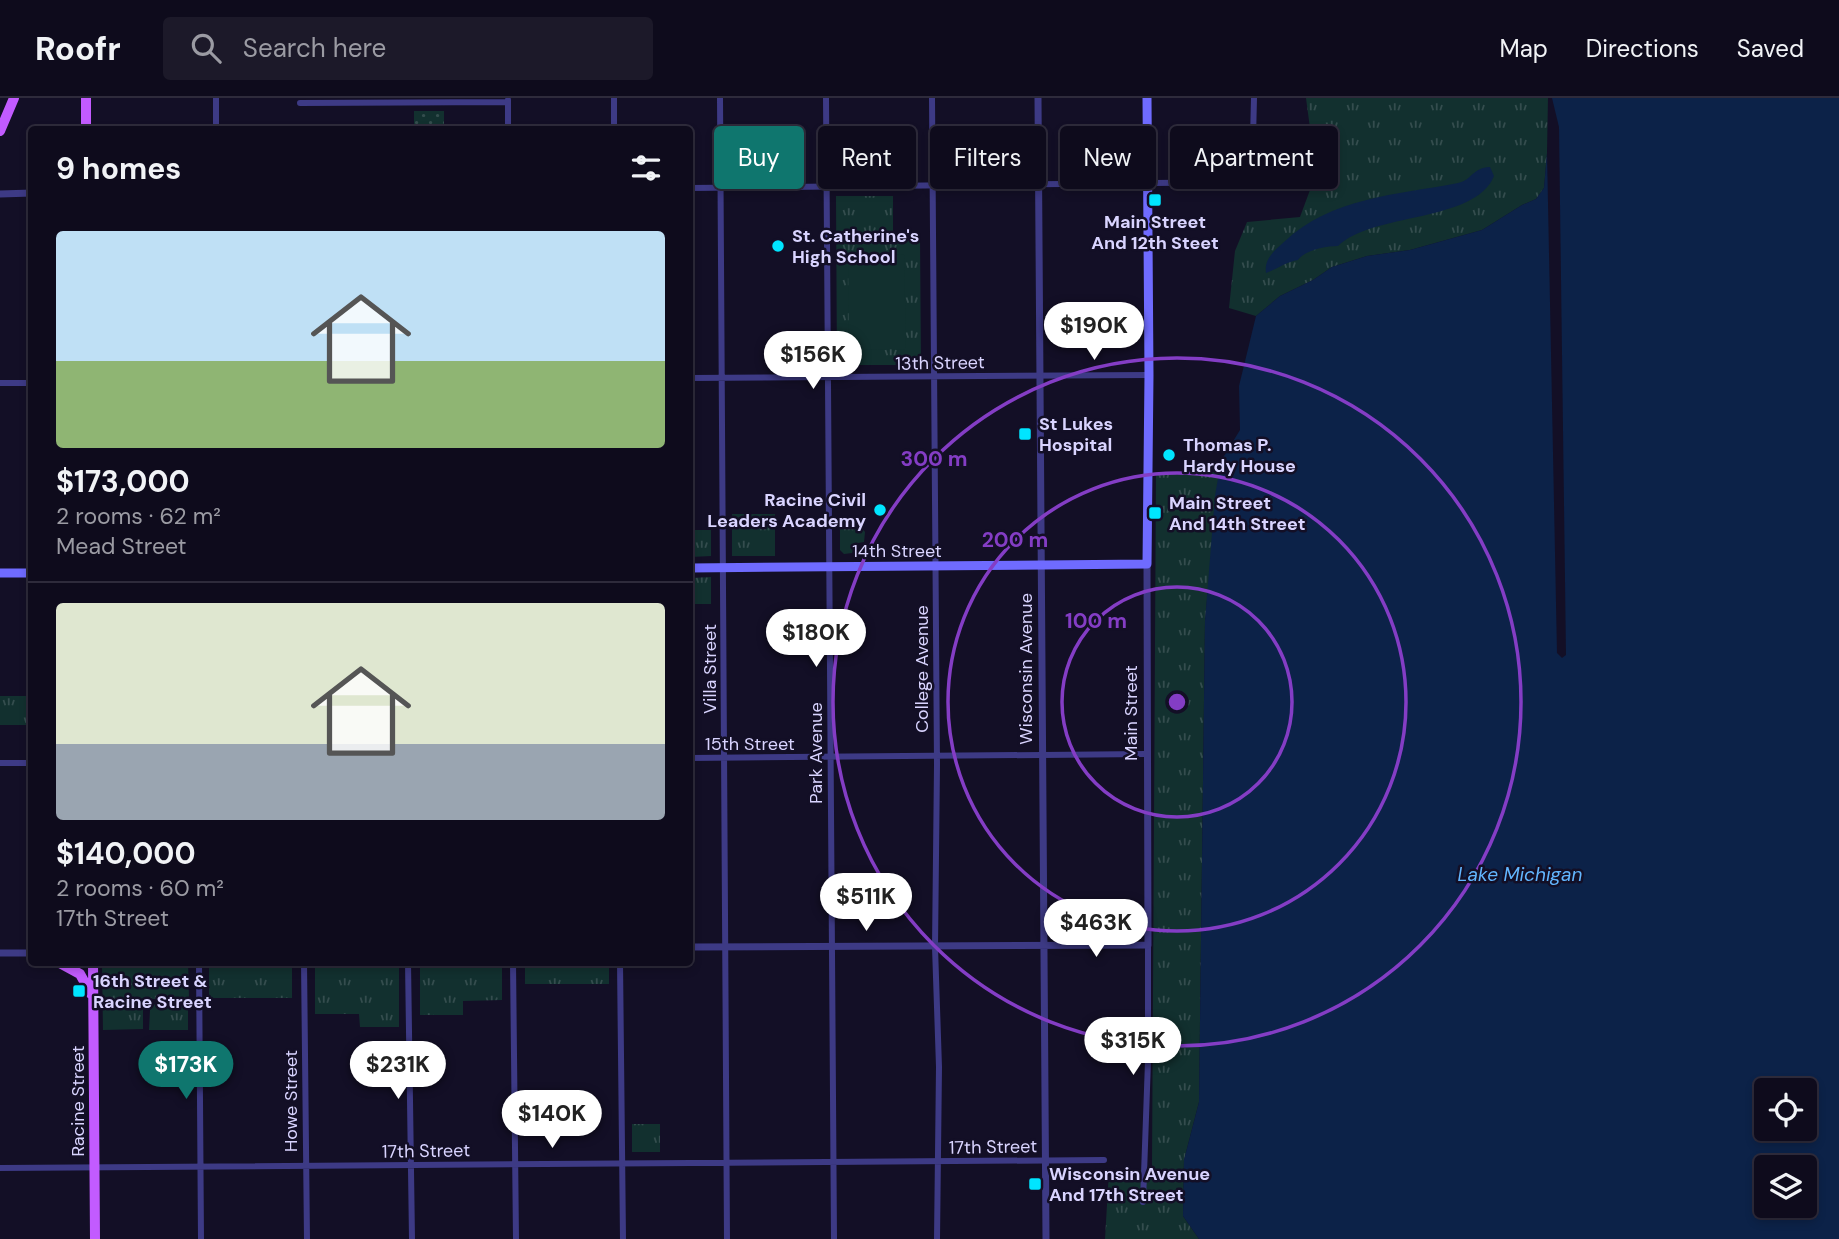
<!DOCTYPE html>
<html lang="en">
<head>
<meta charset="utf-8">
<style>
	body { margin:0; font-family:"DM Sans",sans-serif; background:#1c1929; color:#f1f3f6; height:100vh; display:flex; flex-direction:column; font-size:26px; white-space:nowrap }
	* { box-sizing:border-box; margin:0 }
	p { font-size:23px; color:#9b9ba3 }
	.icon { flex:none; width:38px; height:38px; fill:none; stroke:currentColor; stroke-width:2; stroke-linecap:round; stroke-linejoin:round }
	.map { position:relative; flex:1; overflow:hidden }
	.details { position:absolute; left:28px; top:28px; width:665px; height:840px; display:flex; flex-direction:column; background:#0e0b1c; border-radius:7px; box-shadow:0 4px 10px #0003,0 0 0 2px #2e2b3b }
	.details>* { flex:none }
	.top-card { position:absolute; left:714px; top:28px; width:665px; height:63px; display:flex; gap:14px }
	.controls { position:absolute; left:1754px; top:980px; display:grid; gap:14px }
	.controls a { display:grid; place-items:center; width:63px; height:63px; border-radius:7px; background:#0e0b1c; box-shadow:0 4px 10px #0003,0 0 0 2px #2e2b3b; font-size:35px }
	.price { position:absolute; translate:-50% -60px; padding:0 16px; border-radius:24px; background:#fff; color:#222; font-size:23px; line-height:46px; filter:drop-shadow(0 2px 4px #0008) }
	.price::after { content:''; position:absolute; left:50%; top:42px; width:21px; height:16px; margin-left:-10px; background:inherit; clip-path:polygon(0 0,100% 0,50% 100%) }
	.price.selected { background:#0f766e; color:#fff }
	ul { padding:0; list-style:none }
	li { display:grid; align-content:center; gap:14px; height:371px; padding:0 28px }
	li+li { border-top:2px solid #2e2b3b }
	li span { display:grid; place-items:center; height:217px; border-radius:7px; color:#555 }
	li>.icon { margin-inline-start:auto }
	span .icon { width:126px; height:126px; fill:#fffc; stroke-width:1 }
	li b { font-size:30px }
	h2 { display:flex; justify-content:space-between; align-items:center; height:84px; padding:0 28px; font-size:30px }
	.pill { padding:0 24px; border-radius:7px; background:#0e0b1c; box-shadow:0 4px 10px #0003,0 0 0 2px #2e2b3b; font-size:24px; line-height:63px }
	.pill.selected { background:#0f766e; color:#fff }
	header { display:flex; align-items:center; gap:42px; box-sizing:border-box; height:98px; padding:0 35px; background:#0e0b1c; border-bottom:2px solid #2e2b3b }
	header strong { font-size:33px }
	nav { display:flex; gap:38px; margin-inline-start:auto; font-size:24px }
	.search { width:490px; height:63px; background:#1c1929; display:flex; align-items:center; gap:18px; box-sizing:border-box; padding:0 24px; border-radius:7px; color:#9b9ba3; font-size:26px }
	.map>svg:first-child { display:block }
</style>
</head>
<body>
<header>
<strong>Roofr</strong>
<div class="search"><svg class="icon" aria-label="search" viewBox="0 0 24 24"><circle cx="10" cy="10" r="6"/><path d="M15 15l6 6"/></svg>Search here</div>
<nav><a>Map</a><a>Directions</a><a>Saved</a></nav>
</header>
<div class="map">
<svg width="1839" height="1141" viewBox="0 0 1839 1141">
	<defs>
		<pattern id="grass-tufts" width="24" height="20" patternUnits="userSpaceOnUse" patternTransform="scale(1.75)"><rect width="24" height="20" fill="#12302f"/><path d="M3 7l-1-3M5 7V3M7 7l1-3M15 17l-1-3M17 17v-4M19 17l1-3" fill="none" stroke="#344d4e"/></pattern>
		<pattern id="garden-dots" width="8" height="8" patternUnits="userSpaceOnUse" patternTransform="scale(1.75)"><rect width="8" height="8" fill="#12302f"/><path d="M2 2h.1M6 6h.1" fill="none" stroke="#344d4e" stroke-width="1.8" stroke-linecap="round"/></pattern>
	</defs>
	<rect width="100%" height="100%" fill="#130f26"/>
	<!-- grass -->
	<path fill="url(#grass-tufts)" d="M1306 0H1552V28L1547 55 1544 90 1536 101 1522 107 1482 132 1410 152 1367 158 1332 169 1313 182 1280 198 1256 218 1229 210 1235 153 1247 124 1300 119 1310 92V30Z
		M836 98H893V140H920L921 267H837Z
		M1156 374H1219L1205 523 1199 1004 1184 1062 1183 1118 1199 1141H1105L1109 1073 1152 1072Z
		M732 416H775V458H732Z
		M838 429H861L865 434 864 444 858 445 852 455 844 456 840 452V432Z
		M690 432H711V458L690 459Z
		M711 479V506H690V480Z
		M0 598H31V627H0Z
		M188 865 189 901H143V931L103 932 102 866Z
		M209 865H292V900H209Z
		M315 865H399V929H360L359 916H315Z
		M420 865H502V902L463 903V917H420Z
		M525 865H609V886H525Z
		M155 906H188V932H149L150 912Z
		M632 1026H660V1054H632Z"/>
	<!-- garden -->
	<path fill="url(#garden-dots)" d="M414 13H444V27H414Z"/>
	<!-- pitch -->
	<path fill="#12302f" d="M904 156 906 251 849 252 848 157Z"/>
	<!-- water -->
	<path fill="#0c2248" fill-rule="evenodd" d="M1552 0H1839V1141H1199L1183 1118 1184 1062 1199 1004 1205 523 1215 398 1221 363 1240 332 1239 288 1256 218 1280 198 1313 182 1332 169 1367 158 1410 152 1482 132 1522 107 1536 101 1544 90 1547 55 1552 28ZM1766 992H1804V1031H1766ZM1766 1069H1804V1108H1766Z
		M1490 69 1494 78C1475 125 1373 114 1338 148 1326 148 1305 152 1298 162 1286 164 1277 171 1266 175 1264 161 1274 153 1284 144 1332 99 1396 97 1458 85 1472 82 1472 70 1490 69Z"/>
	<!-- pier -->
	<path fill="#130f26" d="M1548 0H1552L1559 29 1566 557 1562 560 1557 555 1547 55Z"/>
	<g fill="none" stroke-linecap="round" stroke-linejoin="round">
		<!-- minor -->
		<path stroke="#3d3a85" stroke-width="6" d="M216 0V32
			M614 0V32
			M720 0 727 1141
			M826 0 834 1141
			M932 0 937 667 935 849 939 969 937 1141
			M508 2V32
			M300 5 508 4
			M690 90 1245 84 1252 81 1254 0
			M690 280 1149 277
			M0 285H32
			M690 660 1146 656
			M0 665H32
			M199 864 201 1141
			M304 864 307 1141
			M408 864 412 1141
			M513 864 516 1141
			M620 864 623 1141
			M0 1070 1104 1062
			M1143 1104 1148 963V847"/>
		<!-- tertiary -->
		<path stroke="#3d3a85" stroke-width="7" d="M1038 0 1046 1141
			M0 96 32 95
			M690 849 1148 847 1147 466
			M0 855H32"/>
		<!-- secondary -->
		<path stroke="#6f6bff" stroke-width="9" d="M690 470 1147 466 1149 277 1147 0
			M0 475H32"/>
		<!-- primary -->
		<path stroke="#c25bff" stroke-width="10" d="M86 0V32
			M0 33 14 0
			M58 864 80 876 91 896
			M93 864 95 1141"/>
	</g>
	<!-- distance rings -->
	<g fill="none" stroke="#843dc5" stroke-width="3.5">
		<circle cx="1177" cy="604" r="115"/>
		<circle cx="1177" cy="604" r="229"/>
		<circle cx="1177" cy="604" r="344"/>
	</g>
	<!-- markers -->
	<g fill="#00e5ff" stroke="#130f26" stroke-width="2.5">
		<rect x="1148" y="95" width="14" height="14" rx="3.5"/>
		<circle cx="778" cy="148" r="7"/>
		<rect x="1018" y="329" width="14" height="14" rx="3.5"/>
		<circle cx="1169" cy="357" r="7"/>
		<circle cx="880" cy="412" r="7"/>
		<rect x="1148" y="408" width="14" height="14" rx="3.5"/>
		<rect x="72" y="886" width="14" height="14" rx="3.5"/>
		<rect x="1028" y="1079" width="14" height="14" rx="3.5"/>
	</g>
	<g text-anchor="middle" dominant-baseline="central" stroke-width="5" stroke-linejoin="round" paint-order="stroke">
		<!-- poi labels -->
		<g font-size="18" font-weight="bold" fill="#d9d4ff" stroke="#130f26" text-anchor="start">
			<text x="1155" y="124" text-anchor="middle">Main Street<tspan x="1155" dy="21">And 12th Steet</tspan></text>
			<text x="792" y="138">St. Catherine's<tspan x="792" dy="21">High School</tspan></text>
			<text x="1039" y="326">St Lukes<tspan x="1039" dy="21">Hospital</tspan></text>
			<text x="1183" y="347">Thomas P.<tspan x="1183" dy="21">Hardy House</tspan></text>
			<text x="866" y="402" text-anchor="end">Racine Civil<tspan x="866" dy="21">Leaders Academy</tspan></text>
			<text x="1169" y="405">Main Street<tspan x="1169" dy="21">And 14th Street</tspan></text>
			<text x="93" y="883">16th Street &amp;<tspan x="93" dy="21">Racine Street</tspan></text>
			<text x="1049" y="1076">Wisconsin Avenue<tspan x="1049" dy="21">And 17th Street</tspan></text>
		</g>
		<!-- street labels -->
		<g font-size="18" fill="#d9d4ff" stroke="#130f26">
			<text transform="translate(940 265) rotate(-1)">13th Street</text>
			<text x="897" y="453">14th Street</text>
			<text transform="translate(710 571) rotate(-90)">Villa Street</text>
			<text transform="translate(922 571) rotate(-90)">College Avenue</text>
			<text transform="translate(1026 571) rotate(-90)">Wisconsin Avenue</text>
			<text transform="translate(1131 615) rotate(-90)">Main Street</text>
			<text x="750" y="646">15th Street</text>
			<text transform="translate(816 655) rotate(-90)">Park Avenue</text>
			<text transform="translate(78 1003) rotate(-90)">Racine Street</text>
			<text transform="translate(291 1003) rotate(-90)">Howe Street</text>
			<text transform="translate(993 1049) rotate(-1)">17th Street</text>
			<text transform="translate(426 1053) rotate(-1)">17th Street</text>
		</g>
		<!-- water labels -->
		<g font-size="19" font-style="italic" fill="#62b6ff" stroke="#130f26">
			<text x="1520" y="776">Lake Michigan</text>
		</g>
	</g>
	<circle cx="1177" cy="604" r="10" fill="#843dc5" stroke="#130f26" stroke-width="3.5"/>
	<g font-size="21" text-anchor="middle" font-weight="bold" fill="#843dc5" stroke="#130f26" stroke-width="5" stroke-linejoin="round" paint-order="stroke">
		<text x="934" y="368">300 m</text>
		<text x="1015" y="449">200 m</text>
		<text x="1096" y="530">100 m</text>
	</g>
</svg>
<div class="controls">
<a><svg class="icon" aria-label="locate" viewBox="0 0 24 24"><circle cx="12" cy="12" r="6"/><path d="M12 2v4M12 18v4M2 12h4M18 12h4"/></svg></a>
<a><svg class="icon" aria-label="layers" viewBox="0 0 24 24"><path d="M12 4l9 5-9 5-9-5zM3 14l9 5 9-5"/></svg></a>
</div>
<b class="price" style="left:1094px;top:264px">$190K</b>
<b class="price" style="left:813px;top:293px">$156K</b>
<b class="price" style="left:816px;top:571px">$180K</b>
<b class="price" style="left:866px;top:835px">$511K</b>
<b class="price" style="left:1096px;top:861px">$463K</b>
<b class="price" style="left:1133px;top:979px">$315K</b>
<b class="price selected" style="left:186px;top:1003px">$173K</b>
<b class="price" style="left:398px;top:1003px">$231K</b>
<b class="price" style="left:552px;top:1052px">$140K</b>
<div class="top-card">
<a class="pill selected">Buy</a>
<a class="pill">Rent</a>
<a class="pill">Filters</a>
<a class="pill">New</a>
<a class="pill">Apartment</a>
</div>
<section class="details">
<h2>9 homes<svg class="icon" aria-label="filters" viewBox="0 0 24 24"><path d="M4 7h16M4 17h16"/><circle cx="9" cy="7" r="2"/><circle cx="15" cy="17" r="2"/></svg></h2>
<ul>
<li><span style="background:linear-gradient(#bfe0f5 60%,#8fb573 0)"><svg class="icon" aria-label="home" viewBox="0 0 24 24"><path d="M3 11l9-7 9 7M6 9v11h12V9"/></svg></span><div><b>$173,000</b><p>2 rooms · 62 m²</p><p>Mead Street</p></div></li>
<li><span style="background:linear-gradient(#dfe7d0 65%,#9aa5b1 0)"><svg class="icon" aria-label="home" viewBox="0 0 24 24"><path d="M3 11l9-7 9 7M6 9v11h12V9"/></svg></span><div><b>$140,000</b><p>2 rooms · 60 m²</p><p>17th Street</p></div></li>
</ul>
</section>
</div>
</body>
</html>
